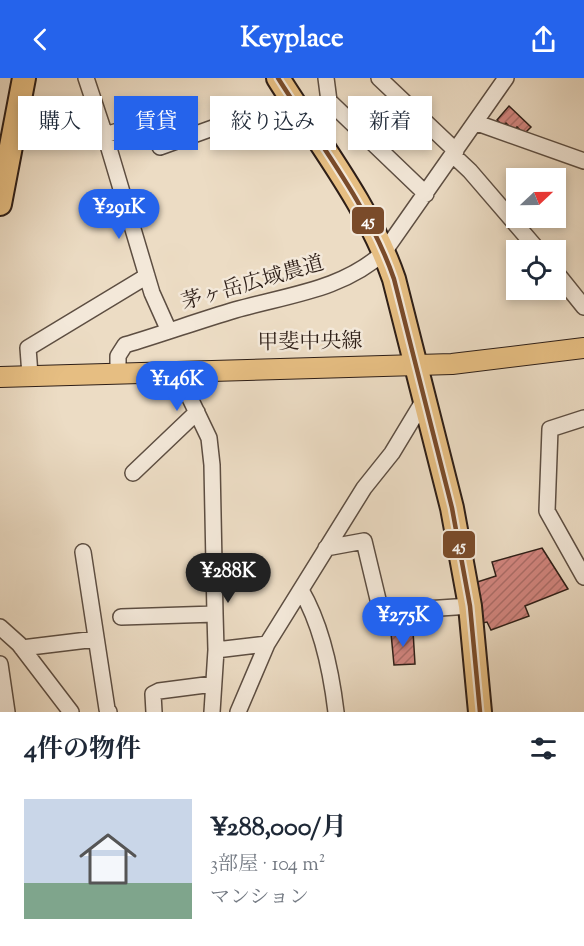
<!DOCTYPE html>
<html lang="ja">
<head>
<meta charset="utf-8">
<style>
	body { margin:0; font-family:"Sorts Mill Goudy","Noto Serif JP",serif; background:#f2f2f3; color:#1f2937; height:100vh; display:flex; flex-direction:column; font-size:22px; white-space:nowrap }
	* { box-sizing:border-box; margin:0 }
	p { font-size:20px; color:#747a83 }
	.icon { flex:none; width:33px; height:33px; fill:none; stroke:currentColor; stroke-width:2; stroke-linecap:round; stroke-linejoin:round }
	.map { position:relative; height:634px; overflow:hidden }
	.details { display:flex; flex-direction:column; background:#fff; flex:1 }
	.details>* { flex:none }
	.hud { position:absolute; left:18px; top:18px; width:549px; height:54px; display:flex; gap:12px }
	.needle { width:39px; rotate:68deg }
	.controls { position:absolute; left:506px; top:90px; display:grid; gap:12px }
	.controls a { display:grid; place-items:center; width:60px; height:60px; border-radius:0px; background:#fff; box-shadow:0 3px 9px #0003; font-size:30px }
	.price { position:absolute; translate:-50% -51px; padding:0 14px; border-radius:21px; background:#2563eb; color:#fff; font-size:20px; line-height:39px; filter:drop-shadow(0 2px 3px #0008) }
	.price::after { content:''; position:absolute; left:50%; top:36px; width:18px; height:14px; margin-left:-9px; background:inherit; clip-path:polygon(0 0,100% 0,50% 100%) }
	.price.on { background:#222; color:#fff }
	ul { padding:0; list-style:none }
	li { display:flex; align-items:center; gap:18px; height:150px; padding:0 24px }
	li span { display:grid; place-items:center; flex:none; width:168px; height:120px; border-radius:0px; color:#555 }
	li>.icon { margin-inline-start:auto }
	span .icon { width:72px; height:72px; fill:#fffc; stroke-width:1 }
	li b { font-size:26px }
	h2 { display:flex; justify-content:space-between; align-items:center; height:72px; padding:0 24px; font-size:26px }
	.tag { padding:0 21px; border-radius:0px; background:#fff; box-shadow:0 3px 9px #0003; font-size:21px; line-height:54px }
	.tag.on { background:#2563eb; color:#fff }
	header { display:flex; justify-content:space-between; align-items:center; height:78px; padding:0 24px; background:#2563eb; color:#fff; font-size:27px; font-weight:700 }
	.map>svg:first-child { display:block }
</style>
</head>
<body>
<header><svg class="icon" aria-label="back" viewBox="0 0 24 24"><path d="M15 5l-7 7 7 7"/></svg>Keyplace<svg class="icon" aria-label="share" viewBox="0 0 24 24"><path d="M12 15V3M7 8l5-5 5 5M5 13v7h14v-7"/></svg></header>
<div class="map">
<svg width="584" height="634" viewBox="0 0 584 634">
	<defs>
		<pattern id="building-hatch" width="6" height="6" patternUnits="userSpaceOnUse" patternTransform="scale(1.5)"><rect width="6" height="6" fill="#d38680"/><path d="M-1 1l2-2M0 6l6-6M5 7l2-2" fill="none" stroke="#ac6d68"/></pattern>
	</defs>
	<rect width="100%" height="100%" fill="#ecdcc4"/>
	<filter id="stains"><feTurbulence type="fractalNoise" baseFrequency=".00333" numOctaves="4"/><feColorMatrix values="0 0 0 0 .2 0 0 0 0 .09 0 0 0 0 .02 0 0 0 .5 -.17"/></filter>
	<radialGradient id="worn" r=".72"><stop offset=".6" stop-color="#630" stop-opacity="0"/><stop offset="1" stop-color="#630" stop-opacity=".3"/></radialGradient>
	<!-- building -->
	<path fill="url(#building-hatch)" stroke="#2d1e17" stroke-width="1.5" d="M509 28 531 49 524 56 517 49 514 53 506 45 503 48 497 42Z
		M542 470 568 511 525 528 529 538 491 552 487 544 477 546 471 506 496 498 492 484Z
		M413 553 415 586 394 587 391 555Z"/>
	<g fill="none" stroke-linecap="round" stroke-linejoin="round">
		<defs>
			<path id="minor" d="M86 0 105 57 144 45 152 49 160 69 221 47
				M326 0 329 23 426 116
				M379 0 456 73
				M305 44 329 23
				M477 45 584 83
				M105 57 152 215 169 253
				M453 77 470 93 538 172
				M555 193 584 229
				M177 293 209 360 212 387 215 536
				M118 294V278L125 267C162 256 198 243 235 232 287 217 343 212 384 174L506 0
				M30 297 28 270 147 198
				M584 340 550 351 547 433 584 499
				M133 395 197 334
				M326 470 364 463 381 534 470 528
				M83 474 107 631 109 634
				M301 512C322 548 331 592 336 634
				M121 539 215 536 216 572 212 634
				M0 549 19 566 71 634
				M22 570 96 561
				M216 572 267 566
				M0 586 7 634
				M154 634 153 616 159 613 213 606
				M238 634 267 566 364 410 392 375 424 322"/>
			<path id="major" d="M0 299 452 286 584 270"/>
			<path id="highway" d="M278 0C318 64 369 128 394 201L452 430 470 528 480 634
				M0 126 24 0"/>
		</defs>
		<!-- minor casing -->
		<use href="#minor" stroke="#5d4e42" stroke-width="18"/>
		<!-- major casing -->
		<use href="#major" stroke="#2d1e17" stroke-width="22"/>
		<!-- highway casing -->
		<use href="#highway" stroke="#2d1e17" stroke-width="26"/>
		<!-- minor -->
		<use href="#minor" stroke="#f3e8d9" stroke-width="15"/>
		<!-- major -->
		<use href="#major" stroke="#e6be82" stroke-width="20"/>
		<!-- highway -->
		<use href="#highway" stroke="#e6be82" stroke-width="22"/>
		<defs>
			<path id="bus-1" d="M278 0C318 64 369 128 394 201L452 430 470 528 480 634"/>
		</defs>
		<!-- bus-1 casing -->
		<use href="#bus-1" stroke="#f3e8d9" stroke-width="9"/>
		<!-- bus-1 -->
		<use href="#bus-1" stroke="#7a4b2a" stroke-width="4.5"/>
	</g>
	<g text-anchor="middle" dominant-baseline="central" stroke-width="5" stroke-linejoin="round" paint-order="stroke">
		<!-- street labels -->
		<g font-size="21" fill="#2d1e17" stroke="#f3e8d9">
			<text transform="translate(253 206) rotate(-16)">茅ヶ岳広域農道</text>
			<text transform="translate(310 265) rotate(-1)">甲斐中央線</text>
		</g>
	</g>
	<g stroke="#f3e8d9" stroke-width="2">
		<rect x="351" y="128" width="34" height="29" rx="6" fill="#7a4b2a"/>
		<rect x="442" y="452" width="34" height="29" rx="6" fill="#7a4b2a"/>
	</g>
	<g font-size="16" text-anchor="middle" font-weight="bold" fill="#fff">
		<text x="368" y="148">45</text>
		<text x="459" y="473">45</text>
	</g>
	<rect width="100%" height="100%" filter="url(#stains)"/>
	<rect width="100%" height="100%" fill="url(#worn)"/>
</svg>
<div class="controls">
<a><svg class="needle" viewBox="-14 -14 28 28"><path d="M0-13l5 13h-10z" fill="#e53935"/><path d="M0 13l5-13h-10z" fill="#747a83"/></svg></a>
<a><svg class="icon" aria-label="locate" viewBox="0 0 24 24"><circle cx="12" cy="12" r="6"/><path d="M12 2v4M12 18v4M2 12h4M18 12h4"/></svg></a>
</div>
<b class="price" style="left:119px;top:162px">¥291K</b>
<b class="price" style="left:177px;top:334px">¥146K</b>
<b class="price on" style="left:228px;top:526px">¥288K</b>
<b class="price" style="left:403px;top:570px">¥275K</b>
<div class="hud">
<a class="tag">購入</a>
<a class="tag on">賃貸</a>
<a class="tag">絞り込み</a>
<a class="tag">新着</a>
</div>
</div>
<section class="details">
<h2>4件の物件<svg class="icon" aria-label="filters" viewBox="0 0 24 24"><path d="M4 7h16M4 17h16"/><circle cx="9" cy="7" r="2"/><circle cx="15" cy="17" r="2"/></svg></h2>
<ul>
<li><span style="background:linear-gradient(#c9d6e8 70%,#7fa58c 0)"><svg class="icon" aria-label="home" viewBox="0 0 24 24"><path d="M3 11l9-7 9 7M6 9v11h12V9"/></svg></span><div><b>¥288,000/月</b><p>3部屋 · 104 m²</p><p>マンション</p></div></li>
</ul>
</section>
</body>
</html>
